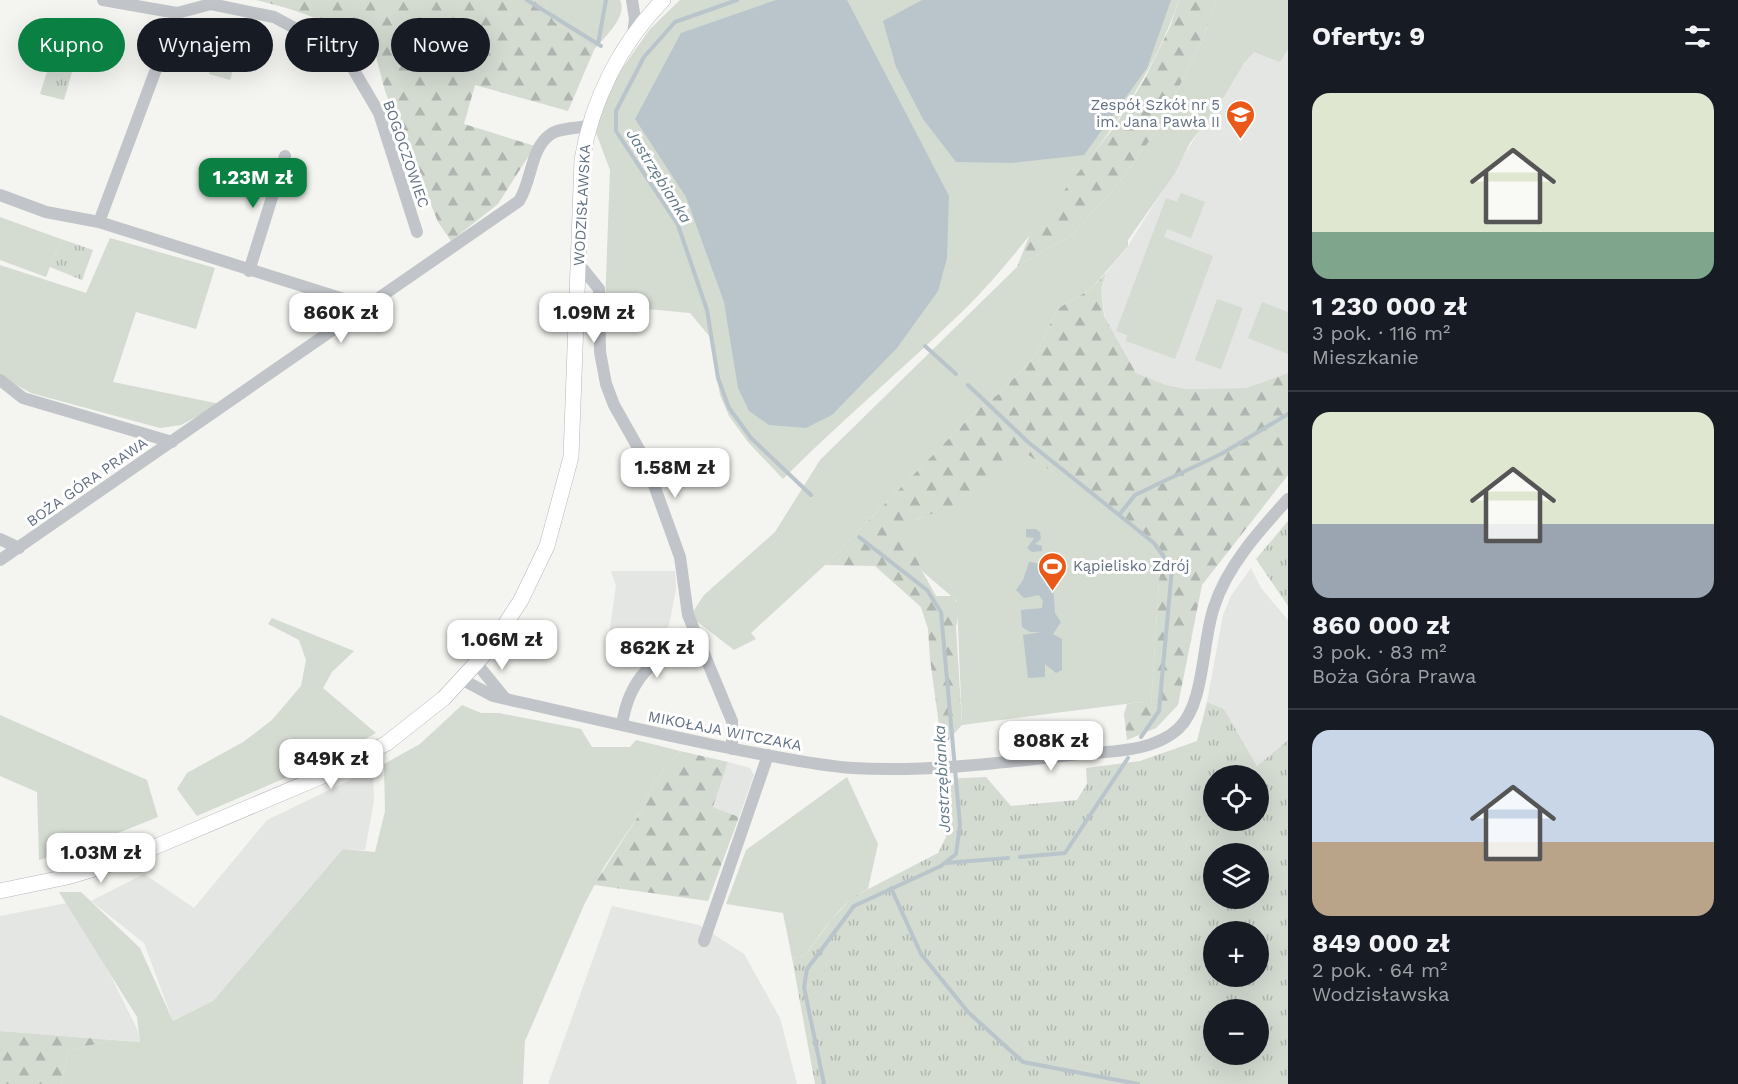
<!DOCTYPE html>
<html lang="pl">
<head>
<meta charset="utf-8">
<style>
	body { margin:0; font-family:"Work Sans",sans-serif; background:#242831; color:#f1f3f6; height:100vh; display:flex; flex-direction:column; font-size:22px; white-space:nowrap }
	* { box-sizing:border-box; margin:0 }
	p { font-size:20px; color:#9ea1a6 }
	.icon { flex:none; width:33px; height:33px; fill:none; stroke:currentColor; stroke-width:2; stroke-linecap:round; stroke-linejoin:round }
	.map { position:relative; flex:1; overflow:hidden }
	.side { display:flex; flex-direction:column; background:#171b24; width:450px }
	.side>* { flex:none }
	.hud { position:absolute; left:18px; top:18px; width:570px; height:54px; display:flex; gap:12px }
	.buttons { position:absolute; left:1203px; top:765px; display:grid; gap:12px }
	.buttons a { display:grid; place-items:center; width:66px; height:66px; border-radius:50%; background:#171b24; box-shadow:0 6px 24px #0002; font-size:30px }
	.price { position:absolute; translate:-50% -51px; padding:0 14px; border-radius:12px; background:#fff; color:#222; font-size:20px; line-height:39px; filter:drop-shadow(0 2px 3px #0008) }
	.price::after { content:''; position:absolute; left:50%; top:36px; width:18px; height:14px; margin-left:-9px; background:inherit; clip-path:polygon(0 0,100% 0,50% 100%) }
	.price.on { background:#0b8043; color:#fff }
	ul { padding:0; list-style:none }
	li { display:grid; align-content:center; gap:12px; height:318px; padding:0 24px }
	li+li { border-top:2px solid #363941 }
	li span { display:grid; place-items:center; height:186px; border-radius:18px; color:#555 }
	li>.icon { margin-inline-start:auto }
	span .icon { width:108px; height:108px; fill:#fffc; stroke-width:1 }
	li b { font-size:26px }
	h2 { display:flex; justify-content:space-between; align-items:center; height:72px; padding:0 24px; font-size:26px }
	.tag { padding:0 21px; border-radius:27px; background:#171b24; box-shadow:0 6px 24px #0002; font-size:21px; line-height:54px }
	.tag.on { background:#0b8043; color:#fff }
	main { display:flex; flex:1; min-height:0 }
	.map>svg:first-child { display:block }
</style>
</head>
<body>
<main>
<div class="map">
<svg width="1288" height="1084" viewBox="0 0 1288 1084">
	<defs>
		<pattern id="forest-firs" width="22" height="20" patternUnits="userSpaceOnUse" patternTransform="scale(1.5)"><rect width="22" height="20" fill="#d4dbd1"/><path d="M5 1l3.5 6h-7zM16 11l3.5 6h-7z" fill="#afb6af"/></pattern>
		<pattern id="park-tufts" width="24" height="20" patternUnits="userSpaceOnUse" patternTransform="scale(1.5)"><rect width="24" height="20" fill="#d4dbd1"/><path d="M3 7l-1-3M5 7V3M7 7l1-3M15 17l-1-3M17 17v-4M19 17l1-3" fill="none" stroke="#afb6af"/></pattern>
	</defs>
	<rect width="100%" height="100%" fill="#f4f4f0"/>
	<!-- built -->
	<path fill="#e4e6e3" d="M1288 25V373L1246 388 1186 389 1166 385 1136 373 1105 318 1101 288 1106 273 1128 246 1261 31Z
		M1251 568 1261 588 1288 620V740L1257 766 1224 709 1207 702 1223 615 1231 596Z
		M611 571H675L676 589 669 625 647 655 608 642 616 586Z
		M728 762 750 768 754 775 739 817 713 807Z
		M373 769 374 801 365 850 343 849 213 1001 173 1021 144 943 91 901 144 874 194 908 267 820Z
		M67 903 98 950 138 1031 140 1042 0 1031V916Z
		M612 906 699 925 744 954 780 1018 797 1084H548Z"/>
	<!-- green -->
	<path fill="#d4dbd1" d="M542 0H620C628 17 604 37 594 50L554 22Z
		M680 0H1179C1156 67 1117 124 1074 179 1039 223 1005 269 966 308 906 366 842 420 783 479L748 442 729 416 720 395 710 337 690 313 605 305 610 170 595 130 611 84 650 29Z
		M1217 0H1288V49L1280 62 1254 52 1244 63 1219 105 1190 143 1175 173 1128 240V246L1091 289 1057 309 1036 355 1000 393 977 410 825 565 751 633 756 639 734 650 690 616 704 595 775 532 820 460 1017 267 1073 234 1118 184 1158 129 1200 45Z
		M1181 193 1205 202 1191 238 1167 229 1164 237 1213 256 1175 359 1126 341 1127 335 1116 331 1166 198 1177 202Z
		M0 217 61 239 46 277 0 260Z
		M110 238 215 268 196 329 136 312 113 382 220 404 181 425 160 428 31 393 0 376V265L86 293Z
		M1217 299 1243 308 1221 369 1195 360Z
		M1262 302 1288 312V354L1248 338Z
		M1028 455C1071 484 1130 525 1160 566L1151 706 1141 702 962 725 957 601 922 571 903 524 921 518Z
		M272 618 354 651 332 672 323 688 376 733 327 760 197 816 177 789 187 773 243 742 272 720 301 686 306 660 299 640 268 624Z
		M462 705 481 713H499L581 729 592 747H630L636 740 680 751 654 782 642 810 604 867 584 905 525 1041 523 1084H61L68 1051 112 1040 140 1042 137 1017 59 892H81L140 948 173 1021 213 1001 343 849 375 852 385 811 384 764 420 744Z
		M0 715 147 780 158 817 83 847 39 860 37 792 0 776Z
		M847 777 878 844 868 889C839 903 823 931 805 956L792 958 783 913 726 904 746 850Z"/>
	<!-- forest -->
	<path fill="url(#forest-firs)" d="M256 0H542L554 22 594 50 568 111 475 85 464 124 535 146 498 204 451 241 438 222 385 91 373 45C335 24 299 10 256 0Z
		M1179 0H1217L1200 45 1158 129 1118 184 1073 234 1017 267 1030 234 1115 126 1144 80 1170 27Z
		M1106 273 1101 288 1104 316 1136 373 1166 385 1186 389 1246 388 1288 373V475L1202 585 1178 705 1156 728 1127 740 1124 714 1127 704 1141 702 1151 705 1160 567C1133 528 1068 482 1028 455L950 507 904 524 922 571 936 596H952L960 606 956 627 962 725 942 747 930 659 928 629 921 607 875 566 825 565 977 410 1000 393 1036 355 1057 309 1091 289Z
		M680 751 728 762 713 807 739 817 708 901 594 885 642 810 654 782Z
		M0 1031 112 1040 68 1051 61 1084H0Z"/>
	<!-- park -->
	<path fill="url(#park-tufts)" fill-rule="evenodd" d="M52 56 74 65 64 100 40 94Z
		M212 60 234 67 230 80 209 74Z
		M61 239 93 250 82 280 50 267Z
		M1288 521V606L1256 559Z
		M1207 702 1224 709 1257 766 1288 740V1084H815L792 958 805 956 831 920 853 897 938 853 946 837 945 779 986 777 1011 806 1077 800 1087 784 1086 768 1140 761 1197 741ZM1214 776H1258V820H1214ZM1214 854H1258V898H1214ZM1214 932H1258V976H1214ZM1214 1010H1258V1054H1214Z"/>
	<!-- water -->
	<path fill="#bac5cb" d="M776 0H847L949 196 947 258 938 291 897 348 832 415 806 428 769 425 749 411 738 388 724 302 686 197 635 119 681 33Z
		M922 0H1171L1147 68 1084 155 1012 163 956 162 923 119 896 67 883 21Z
		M1026 529H1036L1040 532 1041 539 1035 544 1042 546V551L1032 552 1027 548 1034 538 1026 537Z
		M1029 562 1049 565 1052 571 1055 613 1061 622 1053 634 1062 639V670L1056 673 1045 664V677L1028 678 1023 635 1041 632H1030L1022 627 1021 610 1042 608 1043 601 1039 595 1024 598 1016 590 1023 580Z"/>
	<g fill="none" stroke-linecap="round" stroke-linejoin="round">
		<!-- stream -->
		<path stroke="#bac5cb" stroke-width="4" d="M527 0 601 46
			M737 0 675 22 644 57 616 111V131L678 225 707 310 718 378 729 408 751 438 811 495
			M598 44 606 0
			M925 346 956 374
			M968 385 1028 442 1154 543 1172 568 1159 711 1141 737
			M1119 515 1135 495 1223 453 1288 414
			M1020 857 1065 853 1128 758
			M946 863 1008 858
			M891 888 921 954 968 1012 1023 1062 1138 1084
			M824 1084 804 987 807 969 854 906 941 866 956 854 960 825 941 612 927 590 859 537"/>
		<defs>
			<path id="major" d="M0 891 67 877 124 860 344 767 387 743 444 698 489 649 521 600 547 546 571 457 582 160C592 100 620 44 663 0"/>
		</defs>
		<!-- major casing -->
		<use href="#major" stroke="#b4b8bc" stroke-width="16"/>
		<!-- minor -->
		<path stroke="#c1c4c8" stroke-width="12" d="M103 0 177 13 211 4 274 17 345 55 379 113 417 232
			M632 0 635 19 633 35
			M0 195 46 212 99 222 369 307
			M99 222 177 13
			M579 264 599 289 600 352 606 384 614 405 645 460 680 557 688 615 732 721V749
			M249 271 285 156
			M0 380 23 398 172 442
			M0 539 19 548
			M0 560 519 201C532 181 530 148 551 134 559 128 578 128 588 126
			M477 664 504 697
			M463 680 493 696 510 700C592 718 673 738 755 753 788 759 820 766 853 768 925 772 999 763 1070 755 1104 751 1152 754 1179 728 1205 703 1202 641 1214 607 1227 566 1260 530 1288 499
			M622 725C629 677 654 658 695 638
			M704 941 768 755"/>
		<!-- major -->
		<use href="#major" stroke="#fff" stroke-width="15"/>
	</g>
	<!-- icons -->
	<defs>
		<symbol id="school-pin" viewBox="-11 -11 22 30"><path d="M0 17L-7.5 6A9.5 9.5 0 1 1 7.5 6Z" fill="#eb5919" stroke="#fff"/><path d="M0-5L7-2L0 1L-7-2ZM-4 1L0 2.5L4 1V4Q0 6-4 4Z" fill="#fff"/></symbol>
		<symbol id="stadium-pin" viewBox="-11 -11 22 30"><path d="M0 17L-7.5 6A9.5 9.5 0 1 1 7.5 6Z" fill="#eb5919" stroke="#fff"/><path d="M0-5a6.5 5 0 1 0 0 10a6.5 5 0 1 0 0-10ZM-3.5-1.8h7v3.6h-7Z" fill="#fff"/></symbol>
	</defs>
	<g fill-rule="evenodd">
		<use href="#school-pin" x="1224" y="98" width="33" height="45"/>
		<use href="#stadium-pin" x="1036" y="550" width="33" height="45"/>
	</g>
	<g text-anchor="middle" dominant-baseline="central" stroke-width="6" stroke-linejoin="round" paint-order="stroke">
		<!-- poi labels -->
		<g font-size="15" fill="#627183" stroke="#fff" text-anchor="end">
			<text x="1220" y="105">Zespół Szkół nr 5<tspan x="1220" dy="17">im. Jana Pawła II</tspan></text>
			<text x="1073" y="566" text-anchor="start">Kąpielisko Zdrój</text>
		</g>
		<!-- street labels -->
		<g font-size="15" fill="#627183" stroke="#fff">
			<text transform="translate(406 154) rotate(71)">BOGOCZOWIEC</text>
			<text transform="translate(582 205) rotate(-87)">WODZISŁAWSKA</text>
			<text transform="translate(87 482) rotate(-35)">BOŻA GÓRA PRAWA</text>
			<text transform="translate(725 731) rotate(11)">MIKOŁAJA WITCZAKA</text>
		</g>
		<!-- water labels -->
		<g font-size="16" font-style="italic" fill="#627a87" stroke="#fff">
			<text transform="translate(659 176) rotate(58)">Jastrzębianka</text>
			<text transform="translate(942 779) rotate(-93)">Jastrzębianka</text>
		</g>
	</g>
</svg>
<div class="buttons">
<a><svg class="icon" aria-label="locate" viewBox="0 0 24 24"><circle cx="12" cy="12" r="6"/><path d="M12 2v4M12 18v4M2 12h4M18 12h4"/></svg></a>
<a><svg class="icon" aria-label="layers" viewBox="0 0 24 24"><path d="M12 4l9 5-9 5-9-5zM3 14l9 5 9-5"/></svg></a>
<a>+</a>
<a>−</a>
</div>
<b class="price on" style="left:253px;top:209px">1.23M zł</b>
<b class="price" style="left:341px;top:344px">860K zł</b>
<b class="price" style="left:594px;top:344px">1.09M zł</b>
<b class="price" style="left:675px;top:499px">1.58M zł</b>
<b class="price" style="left:502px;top:671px">1.06M zł</b>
<b class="price" style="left:657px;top:679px">862K zł</b>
<b class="price" style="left:1051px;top:772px">808K zł</b>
<b class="price" style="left:331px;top:790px">849K zł</b>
<b class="price" style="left:101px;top:884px">1.03M zł</b>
<div class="hud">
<a class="tag on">Kupno</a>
<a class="tag">Wynajem</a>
<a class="tag">Filtry</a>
<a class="tag">Nowe</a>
</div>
</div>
<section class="side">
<h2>Oferty: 9<svg class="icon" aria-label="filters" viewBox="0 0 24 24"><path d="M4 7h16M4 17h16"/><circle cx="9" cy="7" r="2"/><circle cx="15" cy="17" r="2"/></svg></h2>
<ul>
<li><span style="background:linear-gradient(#dfe7d0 75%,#7fa58c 0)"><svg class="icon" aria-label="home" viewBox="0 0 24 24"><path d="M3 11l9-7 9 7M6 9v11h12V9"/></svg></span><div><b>1 230 000 zł</b><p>3 pok. · 116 m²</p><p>Mieszkanie</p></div></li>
<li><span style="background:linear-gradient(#dfe7d0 60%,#9aa5b1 0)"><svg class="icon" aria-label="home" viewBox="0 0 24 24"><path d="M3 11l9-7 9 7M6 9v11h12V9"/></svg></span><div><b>860 000 zł</b><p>3 pok. · 83 m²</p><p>Boża Góra Prawa</p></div></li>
<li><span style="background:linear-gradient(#c9d6e8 60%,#b9a48a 0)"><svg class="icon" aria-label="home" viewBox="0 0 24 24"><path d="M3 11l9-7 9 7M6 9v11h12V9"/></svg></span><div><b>849 000 zł</b><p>2 pok. · 64 m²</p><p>Wodzisławska</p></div></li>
</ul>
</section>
</main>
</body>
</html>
